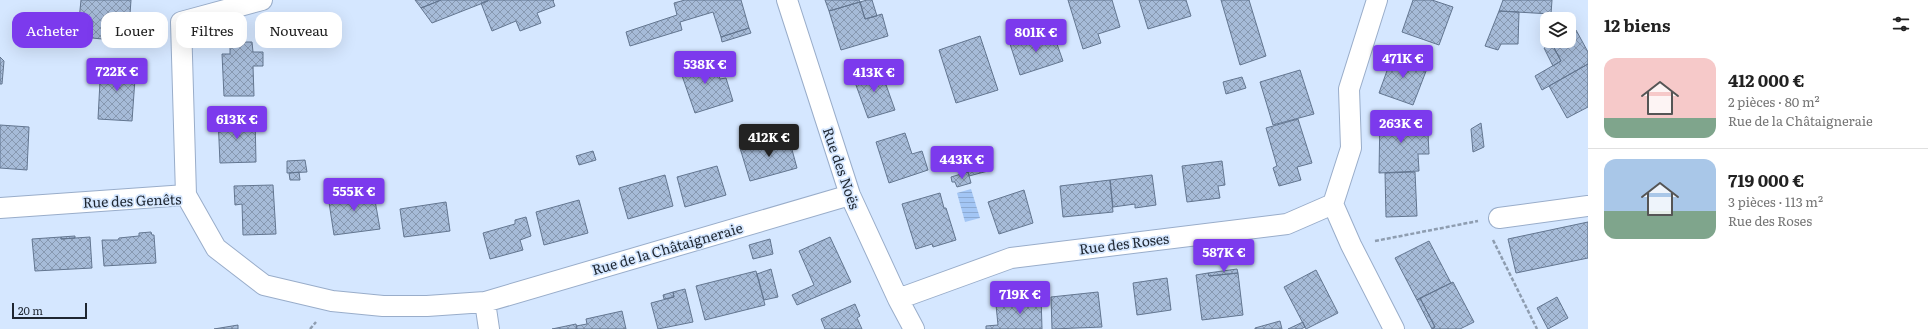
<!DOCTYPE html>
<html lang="fr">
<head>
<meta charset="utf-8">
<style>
	body { margin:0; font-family:Literata,serif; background:#f2f2f2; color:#222; height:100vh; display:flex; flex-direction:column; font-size:15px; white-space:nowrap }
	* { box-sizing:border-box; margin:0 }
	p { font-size:13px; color:#767676 }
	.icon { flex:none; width:22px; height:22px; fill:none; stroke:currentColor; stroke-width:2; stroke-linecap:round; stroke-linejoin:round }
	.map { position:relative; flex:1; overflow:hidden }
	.panel { display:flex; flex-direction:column; background:#fff; width:340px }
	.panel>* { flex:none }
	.banner { position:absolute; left:12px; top:12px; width:380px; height:36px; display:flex; gap:8px }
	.controls { position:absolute; left:1540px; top:12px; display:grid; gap:8px }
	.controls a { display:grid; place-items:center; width:36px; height:36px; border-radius:8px; background:#fff; box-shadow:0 4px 16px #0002; font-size:20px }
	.scale { position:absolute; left:12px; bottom:10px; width:75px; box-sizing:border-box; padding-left:4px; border:2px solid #1e2631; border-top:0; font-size:11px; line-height:14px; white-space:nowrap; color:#1e2631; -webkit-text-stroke:3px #d5e7ff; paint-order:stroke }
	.price { position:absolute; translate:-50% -34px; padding:0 9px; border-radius:4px; background:#7c3aed; color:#fff; font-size:13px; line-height:26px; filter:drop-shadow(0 1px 2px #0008) }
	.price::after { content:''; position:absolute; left:50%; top:24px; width:12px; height:9px; margin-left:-6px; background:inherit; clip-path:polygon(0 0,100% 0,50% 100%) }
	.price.selected { background:#222; color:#fff }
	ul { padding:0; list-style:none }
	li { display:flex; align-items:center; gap:12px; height:100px; padding:0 16px }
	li+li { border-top:1px solid #e0e0e0 }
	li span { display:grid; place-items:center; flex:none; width:112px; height:80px; border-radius:12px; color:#555 }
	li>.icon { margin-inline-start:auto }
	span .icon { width:48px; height:48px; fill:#fffc; stroke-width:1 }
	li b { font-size:17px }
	h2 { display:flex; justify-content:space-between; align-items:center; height:48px; padding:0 16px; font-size:17px }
	.pill { padding:0 14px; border-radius:12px; background:#fff; box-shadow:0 4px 16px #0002; font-size:14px; line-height:36px }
	.pill.selected { background:#7c3aed; color:#fff }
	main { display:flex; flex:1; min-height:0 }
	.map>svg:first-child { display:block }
</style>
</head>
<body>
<main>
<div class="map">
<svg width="1588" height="329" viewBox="0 0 1588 329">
	<defs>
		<pattern id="water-rules" width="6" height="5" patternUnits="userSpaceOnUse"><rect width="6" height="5" fill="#a3c6f5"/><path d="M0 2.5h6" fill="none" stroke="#8caad2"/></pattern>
		<pattern id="building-cross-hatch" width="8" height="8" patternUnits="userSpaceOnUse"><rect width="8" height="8" fill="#a6bbd8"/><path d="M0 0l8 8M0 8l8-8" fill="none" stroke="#8798b0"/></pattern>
	</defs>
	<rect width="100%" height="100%" fill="#d5e7ff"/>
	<!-- water -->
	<path fill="url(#water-rules)" d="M971 189 980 218 965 222 957 193Z"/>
	<!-- building -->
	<path fill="url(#building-cross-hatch)" stroke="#637690" d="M81 0H131L130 14 135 15 134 42 92 38 93 21 79 20Z
		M415 0H441L421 8Z
		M441 0H488V1L432 23 421 8Z
		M554 0 553 1 555 6 537 13 541 23 520 31 516 21 492 31 481 3 489 0Z
		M685 0H741L749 28 721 37 713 12 680 22 682 30 630 46 626 32 677 15 674 3Z
		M825 0H859L860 2 829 11Z
		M867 0H872L877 16 865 19 860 2Z
		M1068 0H1112L1120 27 1098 34 1101 43 1083 49Z
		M1139 0H1186L1191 16 1148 29Z
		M1221 0H1249L1266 56 1240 65Z
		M1413 0H1432L1453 7 1439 45 1402 32Z
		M1503 0H1552L1551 14 1499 11Z
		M860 2 865 19 882 14 888 36 841 50 829 11Z
		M1499 11 1519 12 1518 44H1501L1498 50 1485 46Z
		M261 22 284 25 286 40 260 37Z
		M749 28 751 33 722 42 721 37Z
		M1052 30 1063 61 1020 75 1010 44Z
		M1576 30 1588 52V64L1542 90 1535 76 1561 61 1552 44 1557 41H1569V34Z
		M980 36 998 90 956 103 939 50Z
		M230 42H252L253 52H263V66H253L254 96H224L222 54H230Z
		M1552 44 1561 61 1553 66 1544 48Z
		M1393 54 1428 66 1413 105 1379 93Z
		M713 56 720 79 726 78 733 101 695 113 679 67Z
		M0 57 4 61 2 84H0Z
		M101 62 136 65 132 121 98 119Z
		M1588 64V107L1567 118 1549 86Z
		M880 68 895 110 868 118 853 77Z
		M1300 70 1314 114 1273 125 1260 82Z
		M1242 77 1246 88 1226 94 1223 82Z
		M1380 114 1417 116 1418 133H1428L1429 154H1418L1419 171 1379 173Z
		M255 117 256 162 220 163 218 118Z
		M1298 119 1312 163 1297 167 1301 180 1279 186 1273 168 1277 166 1266 128Z
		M1481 123 1484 147 1473 152 1471 129Z
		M0 125 29 127 27 170 0 168Z
		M905 133 912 154 922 151 928 170 889 183 876 142Z
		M788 135 797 168 750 181 740 148Z
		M981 149 988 171 969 176 963 155Z
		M593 151 596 160 579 165 576 156Z
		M305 160 307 172 287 173V161Z
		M1222 161 1225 185 1218 186 1220 198 1187 202 1182 166Z
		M717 166 726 195 685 207 677 177Z
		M299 172 300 180H290L289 173Z
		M968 172 971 183 957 187 955 182H952L951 177Z
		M1415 172 1417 216 1386 217 1385 173Z
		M665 175 673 206 628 219 619 188Z
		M1152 175 1156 205 1135 208V204L1113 207 1110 180Z
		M1110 180 1113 212 1063 217 1060 186Z
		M273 185 276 234 243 235 242 204 235 205 234 186Z
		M373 189 380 229 334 235 328 196Z
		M1024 190 1033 223 999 234 988 202Z
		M940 193 944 208H946L956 240 933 247 932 244 916 249 902 204Z
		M579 200 588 233 544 245 536 212Z
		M446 202 450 231 404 237 400 209Z
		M526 217 531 236 520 240 523 250 490 259 483 233 515 224V220Z
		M1588 222V258L1516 273 1508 239Z
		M151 232 152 235H154L156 263 104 266 102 240H118L119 238 139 236V233Z
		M75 236V238L61 239V237Z
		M61 237V239L90 237 92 268 35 271 32 239Z
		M830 237 851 282 797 305 792 295 814 285 799 251Z
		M770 239 773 254 753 259 749 245Z
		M1429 241 1451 283 1417 300 1395 258Z
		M771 269 778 297 764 300 757 274Z
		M1237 269 1238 273 1209 276 1208 273Z
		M1316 270 1338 313 1306 329 1284 287Z
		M756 271 765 305 705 320 696 286Z
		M1208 273 1209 276 1238 273 1243 315 1202 320 1196 275Z
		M1167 278 1171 310 1137 315 1133 283Z
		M1453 282 1474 322 1460 329H1432L1435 327 1420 298Z
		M685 289 693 322 658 329 651 303 674 297 673 292Z
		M673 292 674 297 664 299 663 295Z
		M1098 292 1102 327 1052 329 1051 297Z
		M1041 295 1042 329H986V326L998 325 996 305 1023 303V296Z
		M1557 297 1568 318 1548 329 1537 308Z
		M1420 298 1435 327 1432 329 1417 300Z
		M855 304 860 316 857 318 862 329H825L821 319Z
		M622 311 626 329H577L576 326 587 324 586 319Z
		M1280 321 1282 329H1255V328Z
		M1303 322 1305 327 1301 329H1288Z
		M576 324 577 329H552Z
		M238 325V329H214Z"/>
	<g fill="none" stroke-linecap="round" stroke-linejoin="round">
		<defs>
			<path id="minor" d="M262 0 181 22 186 195 216 248 264 285 332 301 383 306H427L485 302 850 195
				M787 0 850 195 898 299 914 329
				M1333 204 1351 245 1394 329
				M0 208 186 195
				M1499 218 1588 206
				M898 299 1011 258 1287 224 1333 204 1351 148 1349 89 1377 0
				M485 302 489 329"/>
		</defs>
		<!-- minor casing -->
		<use href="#minor" stroke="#99adca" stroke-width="22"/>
		<!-- path -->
		<path stroke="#8e9db0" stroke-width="2.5" stroke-dasharray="4 2" stroke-linecap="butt" d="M1493 240 1537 329
			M1375 241 1478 221
			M310 329 316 322"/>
		<!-- minor -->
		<use href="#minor" stroke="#fff" stroke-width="20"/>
	</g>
	<g text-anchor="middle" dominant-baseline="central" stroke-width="3.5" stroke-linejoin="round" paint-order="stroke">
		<!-- street labels -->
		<g font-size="14" fill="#1e2631" stroke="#d5e7ff">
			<text transform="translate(842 168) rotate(71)">Rue des Noës</text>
			<text transform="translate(132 200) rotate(-2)">Rue des Genêts</text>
			<text transform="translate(1124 243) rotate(-7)">Rue des Roses</text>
			<text transform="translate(667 248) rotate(-16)">Rue de la Châtaigneraie</text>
		</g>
	</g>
</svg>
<div class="controls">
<a><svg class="icon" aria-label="layers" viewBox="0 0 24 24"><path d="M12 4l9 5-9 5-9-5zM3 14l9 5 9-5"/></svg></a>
</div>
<div class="scale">20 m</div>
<b class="price" style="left:1036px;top:53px">801K €</b>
<b class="price" style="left:1403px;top:79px">471K €</b>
<b class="price" style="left:705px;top:85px">538K €</b>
<b class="price" style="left:117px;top:92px">722K €</b>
<b class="price" style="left:874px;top:93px">413K €</b>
<b class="price" style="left:237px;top:140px">613K €</b>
<b class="price" style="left:1401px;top:144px">263K €</b>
<b class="price selected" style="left:769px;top:158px">412K €</b>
<b class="price" style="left:962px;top:180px">443K €</b>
<b class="price" style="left:354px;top:212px">555K €</b>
<b class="price" style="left:1224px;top:273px">587K €</b>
<b class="price" style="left:1020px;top:315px">719K €</b>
<div class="banner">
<a class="pill selected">Acheter</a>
<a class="pill">Louer</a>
<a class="pill">Filtres</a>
<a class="pill">Nouveau</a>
</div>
</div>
<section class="panel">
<h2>12 biens<svg class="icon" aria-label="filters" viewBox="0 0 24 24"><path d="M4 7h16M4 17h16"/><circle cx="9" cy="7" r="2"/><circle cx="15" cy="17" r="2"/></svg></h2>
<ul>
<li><span style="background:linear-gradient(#f6c9c9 75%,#7fa58c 0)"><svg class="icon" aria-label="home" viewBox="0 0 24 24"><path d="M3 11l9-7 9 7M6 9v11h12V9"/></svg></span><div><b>412 000 €</b><p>2 pièces · 80 m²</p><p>Rue de la Châtaigneraie</p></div></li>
<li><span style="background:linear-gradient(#a9c7e8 65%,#7fa58c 0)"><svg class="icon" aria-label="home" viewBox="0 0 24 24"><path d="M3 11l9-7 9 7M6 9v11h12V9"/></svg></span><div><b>719 000 €</b><p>3 pièces · 113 m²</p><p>Rue des Roses</p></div></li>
</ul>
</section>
</main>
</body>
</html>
